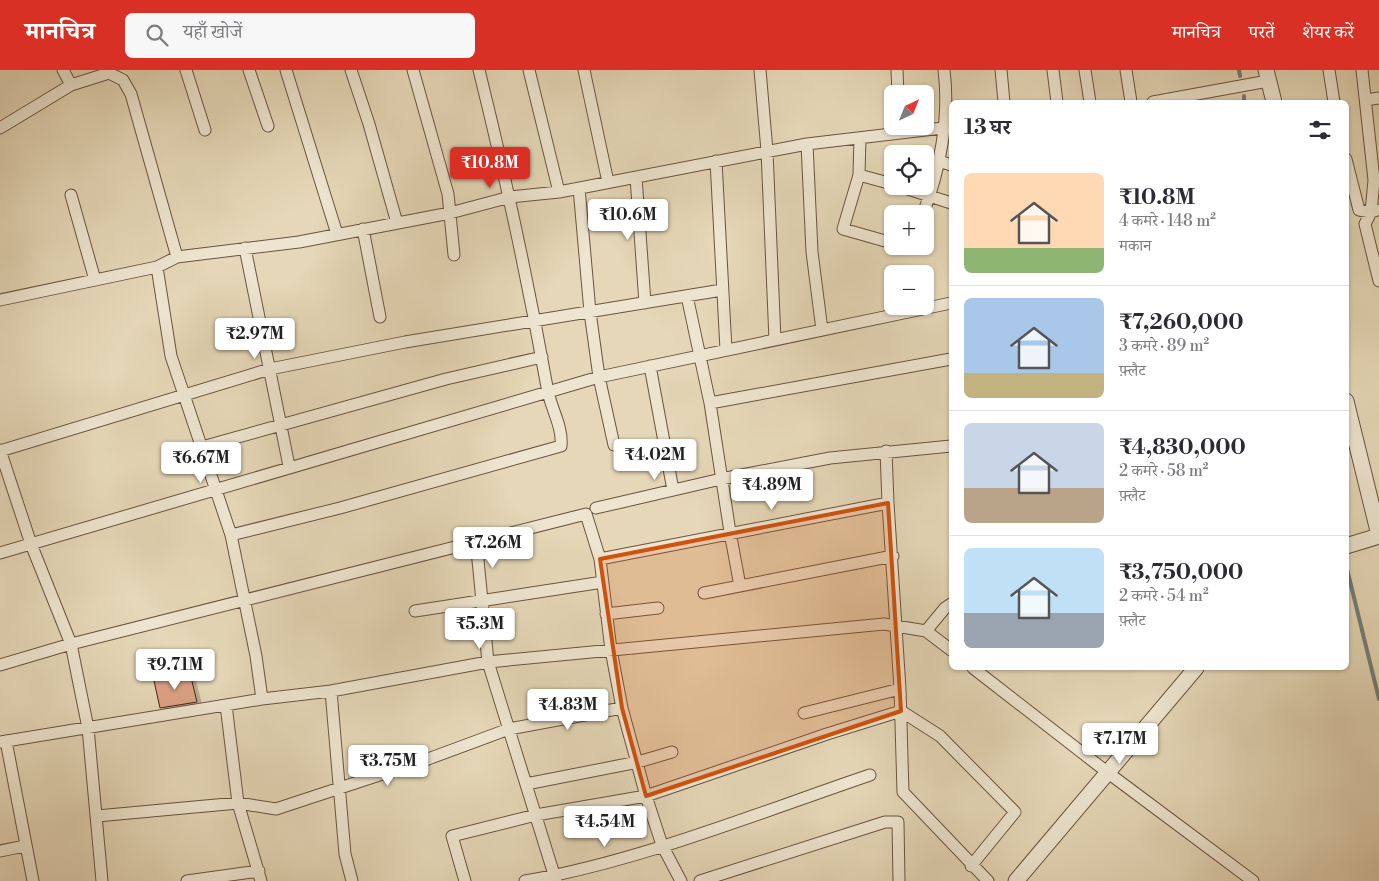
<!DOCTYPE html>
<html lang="hi">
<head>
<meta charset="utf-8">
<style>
	body { margin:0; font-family:"Libre Bodoni","Noto Serif Devanagari",serif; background:#f7f7f7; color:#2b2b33; height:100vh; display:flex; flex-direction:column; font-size:19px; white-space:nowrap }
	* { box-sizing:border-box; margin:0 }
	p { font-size:16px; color:#7c7c81 }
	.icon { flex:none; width:28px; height:28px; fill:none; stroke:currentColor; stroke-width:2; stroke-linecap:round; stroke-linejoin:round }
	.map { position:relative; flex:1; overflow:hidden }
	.sheet { position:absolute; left:949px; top:30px; width:400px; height:570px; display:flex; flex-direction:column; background:#fff; border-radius:8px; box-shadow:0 1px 4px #0004 }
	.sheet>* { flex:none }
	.needle { width:32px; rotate:43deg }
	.buttons { position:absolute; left:884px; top:15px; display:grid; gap:10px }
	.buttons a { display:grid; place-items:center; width:50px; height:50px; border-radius:8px; background:#fff; box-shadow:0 1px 4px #0004; font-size:25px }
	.price { position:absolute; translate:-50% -42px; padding:0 11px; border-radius:5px; background:#fff; color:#222; font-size:16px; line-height:32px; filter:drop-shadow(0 1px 2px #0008) }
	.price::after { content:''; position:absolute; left:50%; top:30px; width:15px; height:11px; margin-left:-8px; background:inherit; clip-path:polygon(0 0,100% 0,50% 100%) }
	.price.current { background:#d93025; color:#fff }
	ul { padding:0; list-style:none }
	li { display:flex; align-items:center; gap:15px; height:125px; padding:0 15px }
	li+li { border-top:1px solid #e1e1e2 }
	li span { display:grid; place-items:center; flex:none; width:140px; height:100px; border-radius:8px; color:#555 }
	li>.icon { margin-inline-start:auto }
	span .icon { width:60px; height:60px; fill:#fffc; stroke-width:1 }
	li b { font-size:21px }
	h2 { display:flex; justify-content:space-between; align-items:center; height:60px; padding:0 15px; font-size:21px }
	header { display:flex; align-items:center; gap:30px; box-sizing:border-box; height:70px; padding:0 25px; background:#d93025; color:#fff }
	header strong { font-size:24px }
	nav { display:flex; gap:28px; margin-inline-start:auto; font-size:18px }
	.search { width:350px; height:45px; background:#f7f7f7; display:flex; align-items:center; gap:12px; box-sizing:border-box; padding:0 18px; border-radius:8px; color:#7c7c81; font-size:19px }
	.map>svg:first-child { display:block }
</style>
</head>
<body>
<header>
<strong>मानचित्र</strong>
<div class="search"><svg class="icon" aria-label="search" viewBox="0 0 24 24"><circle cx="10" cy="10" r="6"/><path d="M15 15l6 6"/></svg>यहाँ खोजें</div>
<nav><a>मानचित्र</a><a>परतें</a><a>शेयर करें</a></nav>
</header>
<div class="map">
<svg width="1379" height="811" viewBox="0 0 1379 811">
	<rect width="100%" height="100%" fill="#e5d7b7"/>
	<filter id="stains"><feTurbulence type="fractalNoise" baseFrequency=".004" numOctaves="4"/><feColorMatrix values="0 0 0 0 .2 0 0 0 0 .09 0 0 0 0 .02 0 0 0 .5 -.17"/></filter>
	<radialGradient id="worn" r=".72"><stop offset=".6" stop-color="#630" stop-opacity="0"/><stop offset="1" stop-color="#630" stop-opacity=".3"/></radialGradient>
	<!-- shadow -->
	<path fill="#0003" d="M189 605 196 611 203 638 168 644 162 637Z"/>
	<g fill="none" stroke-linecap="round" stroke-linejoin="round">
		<!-- stream -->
		<path stroke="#747e75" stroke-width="4" d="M1239 0 1240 6
			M1244 26V32
			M1346 495 1379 629"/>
	</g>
	<!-- building -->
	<path fill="#dda286" stroke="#422718" d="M190 603 197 632 160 638 154 611Z"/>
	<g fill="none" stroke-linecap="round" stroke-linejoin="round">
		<defs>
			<path id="minor" d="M63 0 71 15
				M186 0 205 60
				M249 0 268 56
				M286 0 337 164
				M351 0 369 54 397 153
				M413 0 448 124 454 185
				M529 0 559 122
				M584 0 608 112
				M760 0 767 81 775 270
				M897 0 898 24
				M1001 0 1004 32
				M1053 0 1057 32
				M1085 0 1090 32
				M1126 0 1131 32
				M1329 0 1334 32
				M1362 0 1374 110 1371 142 1365 154 1379 211
				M1366 30 1379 28
				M1153 32 1268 11
				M0 58 71 15 109 3 123 10 131 24 177 187
				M860 68 859 105 843 159 892 173
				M807 74 812 182 822 260
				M1346 89 1359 140 1371 142 1377 140
				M716 91 726 280
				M939 91 951 95
				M859 105 892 114
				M636 107 645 233
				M899 116 951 133
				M579 118 590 242 599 307 614 375
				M71 125 95 210
				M923 144C940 100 950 47 944 0
				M363 159 380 247
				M902 176 909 178 910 176
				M245 178 289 396
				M157 197 171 286 231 465 256 586 262 629
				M687 226 710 333 730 462 740 516
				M0 230 157 197 177 187 299 172 450 143 510 127 559 122 807 74 951 57
				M650 296 673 420
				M710 333 951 289
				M202 377 446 309 542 287
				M0 380 31 474 71 574 88 658 102 811
				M0 381 270 299 405 272 722 220
				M888 433 900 619 903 722 988 811
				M596 438 721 409 830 388 951 376
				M231 465 340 438 561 376C563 356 550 337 547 317 528 211 505 105 479 0
				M476 470 488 592 556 811
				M0 483 599 307 951 233
				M600 489 888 433 886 381
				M704 523 893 486
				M415 541 603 512
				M606 544 658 538
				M926 561 945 538 951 534
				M0 595 71 574 586 444 600 489 611 580 622 638 646 726 536 745 452 766 465 811
				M973 598 1107 702 1253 811
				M331 621 345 784 352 811
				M226 635 238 733 261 811
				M804 643 900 619
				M6 671 33 811
				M0 672 262 629 331 621 488 592 884 554 926 561 951 580
				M526 714 638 692 672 682
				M97 746 238 733 276 739 428 689 509 659 622 638
				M0 781 25 776
				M187 811 259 801
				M525 811C640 791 758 743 870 705
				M681 811 662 775 646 726 827 664 901 641 940 666 1015 742 971 796
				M700 811 885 752H898L899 811"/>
			<path id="tertiary" d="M1266 0 1274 32
				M1346 331 1379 465
				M1346 476 1379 466
				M1016 811 1196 598"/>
		</defs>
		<!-- minor casing -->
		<use href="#minor" stroke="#6b5340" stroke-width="13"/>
		<!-- tertiary casing -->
		<use href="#tertiary" stroke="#6b5340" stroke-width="17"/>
		<!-- minor -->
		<use href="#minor" stroke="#eee5d0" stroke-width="11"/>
		<!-- tertiary -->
		<use href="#tertiary" stroke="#eee5d0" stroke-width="15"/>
	</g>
	<!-- marked area -->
	<path fill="#cf520e" fill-opacity="0.2" stroke="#cf520e" stroke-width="4" stroke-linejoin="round" d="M888 433 901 641 646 726 622 638 600 489Z"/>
	<rect width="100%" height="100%" filter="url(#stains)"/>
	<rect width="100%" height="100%" fill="url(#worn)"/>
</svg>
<div class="buttons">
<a><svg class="needle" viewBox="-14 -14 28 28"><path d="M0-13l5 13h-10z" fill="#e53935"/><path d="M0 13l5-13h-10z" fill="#7c7c81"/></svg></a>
<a><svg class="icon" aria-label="locate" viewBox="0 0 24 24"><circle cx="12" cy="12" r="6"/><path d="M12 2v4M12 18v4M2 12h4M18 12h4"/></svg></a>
<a>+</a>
<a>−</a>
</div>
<b class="price current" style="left:490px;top:119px">₹10.8M</b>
<b class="price" style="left:628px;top:171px">₹10.6M</b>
<b class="price" style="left:255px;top:290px">₹2.97M</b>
<b class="price" style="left:655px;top:411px">₹4.02M</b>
<b class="price" style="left:201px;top:414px">₹6.67M</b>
<b class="price" style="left:772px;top:441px">₹4.89M</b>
<b class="price" style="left:493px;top:499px">₹7.26M</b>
<b class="price" style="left:480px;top:580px">₹5.3M</b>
<b class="price" style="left:175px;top:621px">₹9.71M</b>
<b class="price" style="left:568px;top:661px">₹4.83M</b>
<b class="price" style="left:1120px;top:695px">₹7.17M</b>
<b class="price" style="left:388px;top:717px">₹3.75M</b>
<b class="price" style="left:605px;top:778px">₹4.54M</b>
<section class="sheet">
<h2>13 घर<svg class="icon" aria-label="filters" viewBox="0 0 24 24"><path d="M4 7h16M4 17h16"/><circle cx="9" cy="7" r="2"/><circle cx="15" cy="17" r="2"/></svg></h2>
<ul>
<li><span style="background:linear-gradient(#ffd9b3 75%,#8fb573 0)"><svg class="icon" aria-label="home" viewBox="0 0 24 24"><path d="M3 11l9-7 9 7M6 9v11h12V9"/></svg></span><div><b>₹10.8M</b><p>4 कमरे · 148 m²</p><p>मकान</p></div></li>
<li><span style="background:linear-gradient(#a9c7e8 75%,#c2b280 0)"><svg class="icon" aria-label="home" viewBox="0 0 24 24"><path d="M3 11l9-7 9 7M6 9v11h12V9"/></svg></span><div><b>₹7,260,000</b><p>3 कमरे · 89 m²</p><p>फ़्लैट</p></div></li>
<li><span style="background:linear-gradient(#c9d6e8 65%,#b9a48a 0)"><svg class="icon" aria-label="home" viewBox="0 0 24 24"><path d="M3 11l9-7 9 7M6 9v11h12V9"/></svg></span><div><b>₹4,830,000</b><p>2 कमरे · 58 m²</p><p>फ़्लैट</p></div></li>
<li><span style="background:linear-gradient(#bfe0f5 65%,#9aa5b1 0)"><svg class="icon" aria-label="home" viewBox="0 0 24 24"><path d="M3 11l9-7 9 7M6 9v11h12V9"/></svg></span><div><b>₹3,750,000</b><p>2 कमरे · 54 m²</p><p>फ़्लैट</p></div></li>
</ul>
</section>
</div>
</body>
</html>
